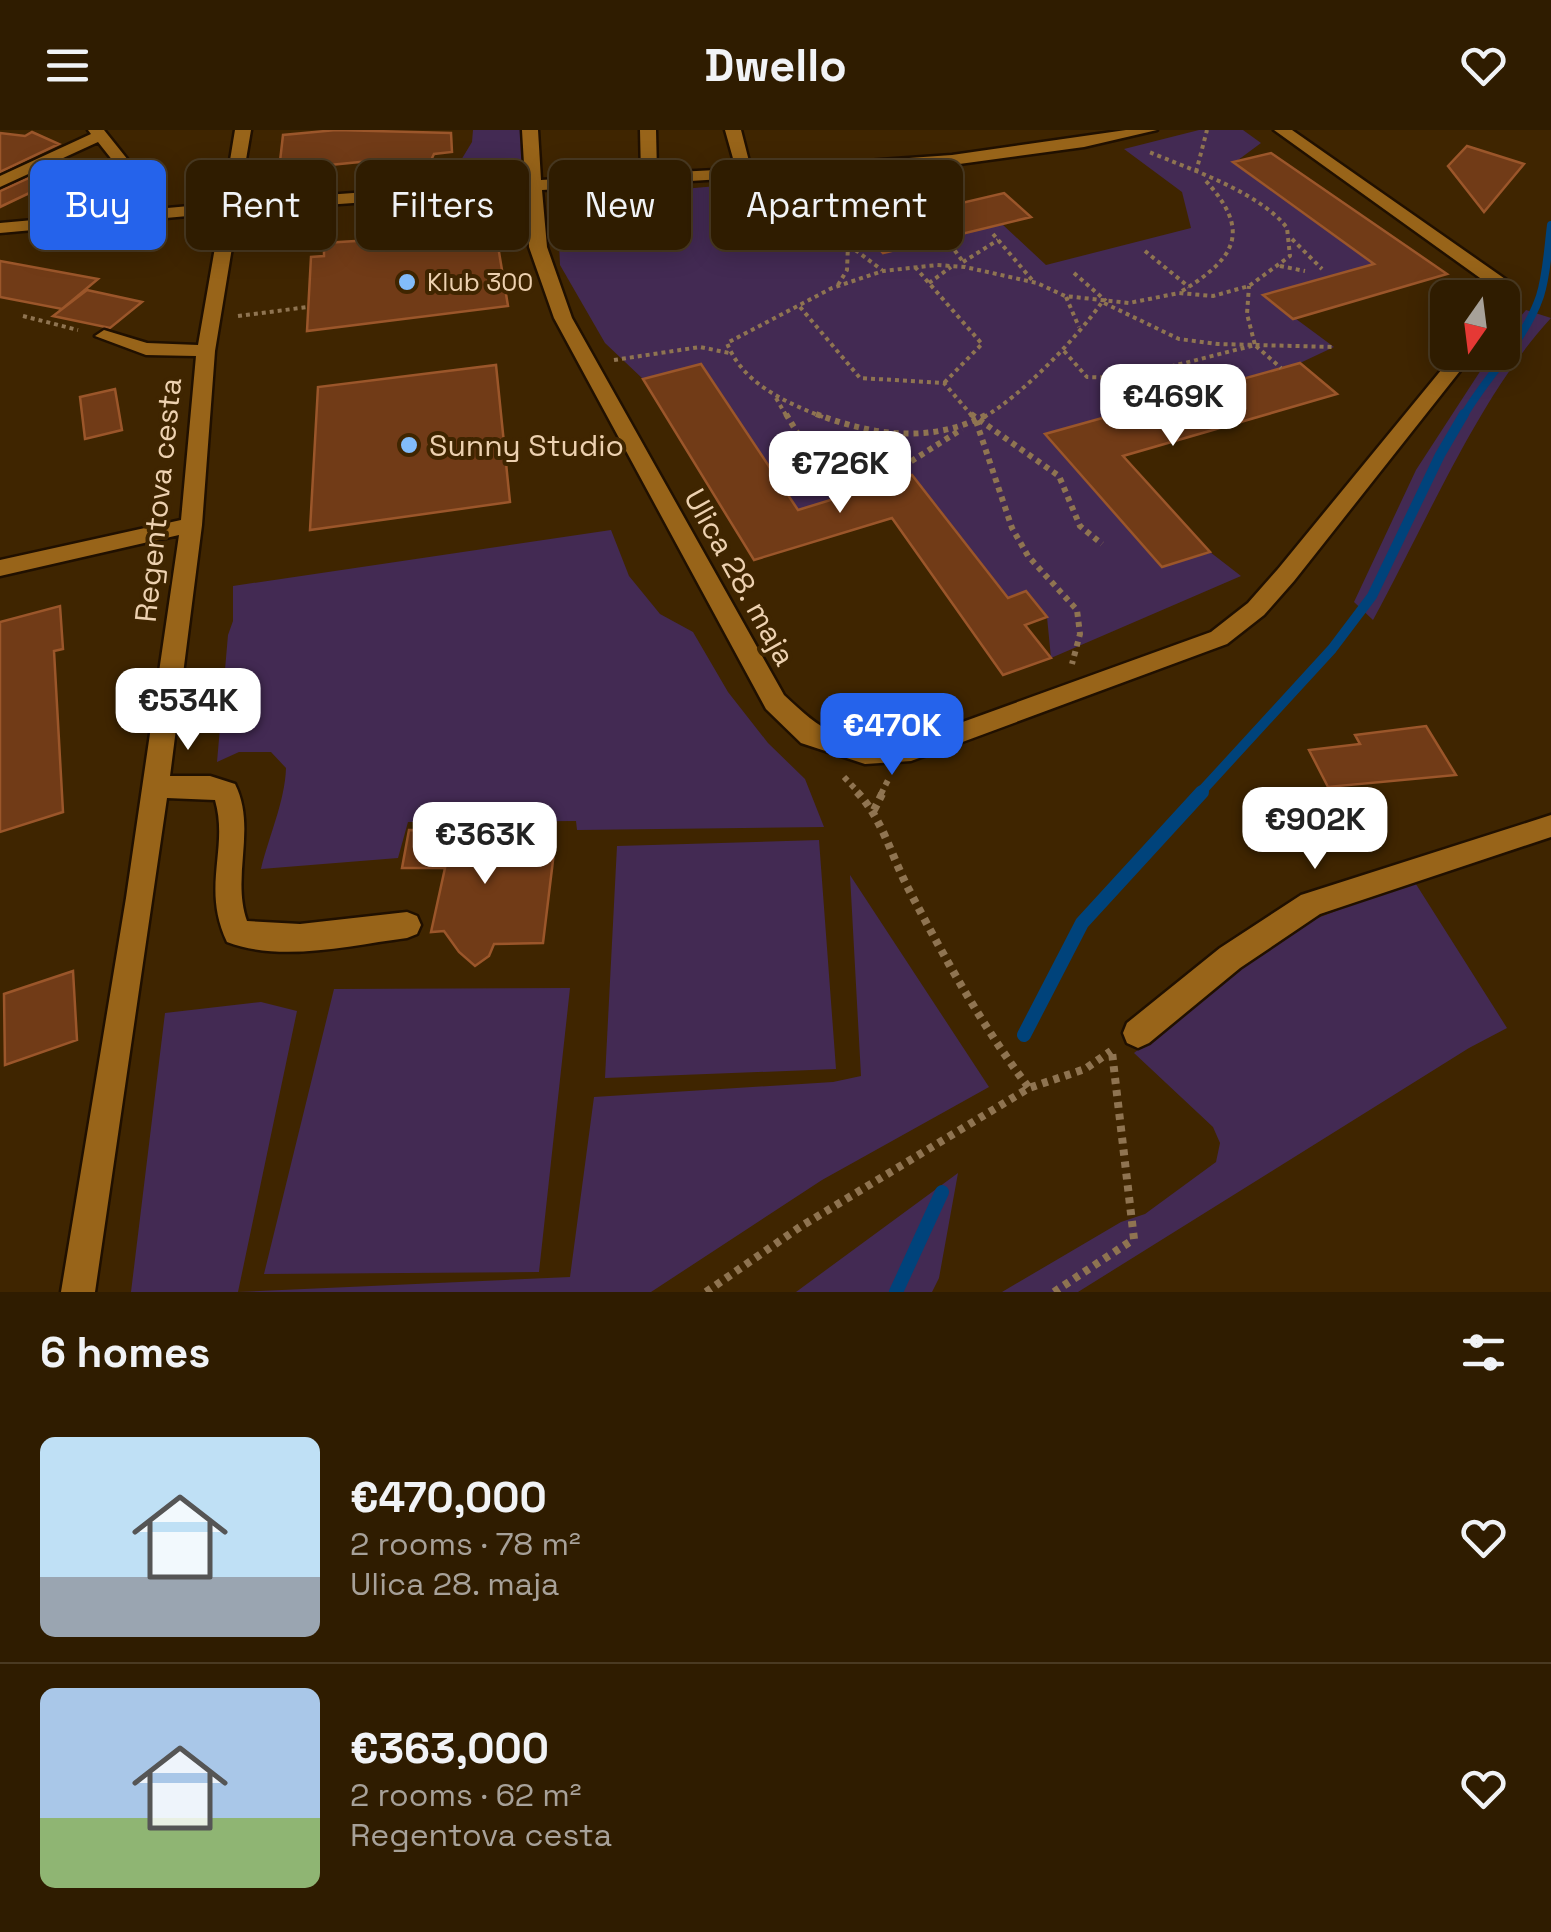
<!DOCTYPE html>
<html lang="en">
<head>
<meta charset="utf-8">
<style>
	body { margin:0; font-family:"Space Grotesk",sans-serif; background:#37250a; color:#f1f3f6; height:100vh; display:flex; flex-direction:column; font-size:38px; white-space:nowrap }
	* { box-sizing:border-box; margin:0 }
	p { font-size:32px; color:#a7a199 }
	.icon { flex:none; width:55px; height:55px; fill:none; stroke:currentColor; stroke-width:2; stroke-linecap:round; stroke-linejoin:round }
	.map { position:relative; height:1162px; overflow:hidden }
	.drawer { display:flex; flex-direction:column; background:#2f1c00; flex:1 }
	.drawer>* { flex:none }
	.banner { position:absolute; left:30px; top:30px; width:1000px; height:90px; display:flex; gap:20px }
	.needle { width:65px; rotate:194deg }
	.controls { position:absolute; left:1430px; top:150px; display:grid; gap:20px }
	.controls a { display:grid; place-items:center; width:90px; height:90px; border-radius:15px; background:#2f1c00; box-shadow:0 5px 25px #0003,0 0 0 2px #4a3a22; font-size:50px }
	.price { position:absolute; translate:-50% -85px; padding:0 22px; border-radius:20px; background:#fff; color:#222; font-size:32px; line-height:65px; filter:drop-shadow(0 2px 5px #0008) }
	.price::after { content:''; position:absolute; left:50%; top:60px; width:30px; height:22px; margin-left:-15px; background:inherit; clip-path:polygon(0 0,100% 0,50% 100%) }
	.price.on { background:#2563eb; color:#fff }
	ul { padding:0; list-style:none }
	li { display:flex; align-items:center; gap:30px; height:250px; padding:0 40px }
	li+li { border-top:2px solid #4a3a22 }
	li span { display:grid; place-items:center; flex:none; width:280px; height:200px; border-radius:15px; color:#555 }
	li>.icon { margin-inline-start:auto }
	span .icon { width:120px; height:120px; fill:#fffc; stroke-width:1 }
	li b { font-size:42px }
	h2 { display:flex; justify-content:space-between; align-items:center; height:120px; padding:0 40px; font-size:42px }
	.chip { padding:0 35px; border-radius:15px; background:#2f1c00; box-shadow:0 5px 25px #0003,0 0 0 2px #4a3a22; font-size:35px; line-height:90px }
	.chip.on { background:#2563eb; color:#fff }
	header { display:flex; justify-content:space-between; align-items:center; height:130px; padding:0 40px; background:#2f1c00; font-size:45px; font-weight:700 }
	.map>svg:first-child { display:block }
</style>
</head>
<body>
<header><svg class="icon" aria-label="menu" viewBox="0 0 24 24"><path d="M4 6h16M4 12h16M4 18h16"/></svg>Dwello<svg class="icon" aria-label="heart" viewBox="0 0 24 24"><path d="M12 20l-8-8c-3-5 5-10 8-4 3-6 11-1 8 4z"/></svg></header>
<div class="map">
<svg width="1551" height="1162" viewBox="0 0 1551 1162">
	<rect width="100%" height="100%" fill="#3f2500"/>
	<!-- green -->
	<path fill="#432a53" d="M473 0H523L527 48 449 50 472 12Z
		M1199 0H1243L1261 13 1234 33 1374 134 1265 166 1334 217 1300 233 1046 303 1162 437 1210 422 1241 446 1051 528 1047 487 1026 462 1008 468 912 346 798 380 701 235 643 249 605 213 560 135 557 70 740 54 736 73 767 110 859 97 883 123 1002 94 1046 135 1191 98 1182 62 1124 19Z
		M1526 180 1551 188C1479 266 1425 395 1373 490L1354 472 1416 340 1492 223 1502 222 1503 207Z
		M611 400 629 446 660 484 693 502 728 562 768 613 805 649 824 697 577 700 576 691 408 692 398 728 261 739C269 706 285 671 286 638L271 622H239L217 632 228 505 233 491V456Z
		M819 710 836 939 605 948 617 716Z
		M850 745 989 957 822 1050 651 1162H131L165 883 261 872 297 881 238 1162 570 1147 594 967 833 952 861 946Z
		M1414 751 1507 898 1469 918 1078 1162H1002L1121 1092 1145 1084 1216 1032 1220 1013 1213 997 1134 923 1239 837 1315 789Z
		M570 858 539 1142 264 1144 334 859Z
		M958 1043 939 1148 932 1162H796Z"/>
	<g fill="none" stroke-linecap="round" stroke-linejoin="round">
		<!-- stream-far2 -->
		<path stroke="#00437b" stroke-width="8" d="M1463 287C1486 246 1525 211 1540 166 1547 144 1548 118 1551 95"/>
		<!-- stream-far1 -->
		<path stroke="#00437b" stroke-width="10" d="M1199 664 1332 519 1372 466 1440 325 1464 284"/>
		<!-- stream -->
		<path stroke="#00437b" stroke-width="14" d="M1024 905 1082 793 1202 662
			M896 1162 942 1062"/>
	</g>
	<!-- building -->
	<path fill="#713b17" stroke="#9b562a" stroke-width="2.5" d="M336 0 451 3 452 22 434 24 425 43 364 41 370 31 279 40 283 5Z
		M32 2 59 14 0 42V3L25 6Z
		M1467 16 1524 34 1484 82 1448 36Z
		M1271 23 1447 144 1293 189 1263 165 1374 134 1233 32Z
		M46 40 63 47 0 77V61Z
		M1004 63 1031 87 883 123 859 97Z
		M468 104V107L496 104 508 176 307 201 311 127 324 126V113Z
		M0 131 98 149 62 179 0 167Z
		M87 160 142 172 110 198 53 186Z
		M1300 233 1337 264 1123 326 1210 422 1162 437 1045 304Z
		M701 234 798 380 912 345 1008 468 1026 461 1047 487 1025 495 1051 528 1003 545 892 388 754 430 643 249Z
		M496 235 510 372 310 400 318 257Z
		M115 259 122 300 85 309 80 267Z
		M60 476 63 519 54 521 63 682 0 702V492Z
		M1426 596 1456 645 1328 657 1309 620 1360 614 1355 605Z
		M409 700 535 701 532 723 554 722 543 813 494 814 489 826 475 836 459 822 444 801 431 802 445 738H402Z
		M73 841 77 910 5 935 4 864Z"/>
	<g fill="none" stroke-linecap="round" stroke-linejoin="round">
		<defs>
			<path id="minor" d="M88 0H104L140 45V51L117 62H105V56L125 46 98 12 0 57V46L91 4Z
				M235 0H251L239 71 525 51 522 0H538L541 50 641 44 640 0H656L657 43 736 39 725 0H741L751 39 952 25 1126 0H1157L1084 17 952 35 542 60 547 117 572 188 784 565C830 609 847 615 910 611L1211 502 1248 473 1278 439 1456 222H1475L1294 451 1264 485 1227 514 911 631 865 634 801 613 766 579 554 188 529 117 526 61 238 81 215 221 202 395 170 646H210L235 654C257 698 231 746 247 791L300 794 407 782 417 786 421 795 417 804 407 808C351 815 282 833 227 812 201 757 229 719 215 670L167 668 95 1162H61L126 768 179 405 0 446V430L181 390 196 226 146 225 95 206 104 200 147 213 198 215 221 83 0 103V93L223 73Z
				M1274 0H1292L1508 151 1516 166 1508 180 1502 181V168H1497L1494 158Z
				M1551 685V707L1320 784 1240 838 1149 913 1138 918 1127 913 1123 903 1127 893 1220 818 1301 765Z"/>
		</defs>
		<!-- minor casing -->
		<use href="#minor" stroke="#201000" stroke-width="5"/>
		<!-- path-far2 -->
		<path stroke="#8f7451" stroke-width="4" stroke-dasharray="4 4" stroke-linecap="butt" d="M1196 42 1207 0
			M816 81 834 104 882 140
			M993 104 1033 151
			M1292 109 1322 139
			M950 114 964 133
			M1145 121 1189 157
			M963 132 998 110
			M1280 136 1305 141
			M915 137 982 214 944 253
			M1074 143 1106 171
			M929 153 951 137
			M838 155 847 140 848 115
			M1182 161C1236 128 1252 101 1205 50
			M1066 167 1079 197
			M800 177 860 248 944 253 973 287
			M23 186 78 200
			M238 186 308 177
			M1256 216 1281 238
			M1064 221 1087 247 1126 248 1255 215 1247 184 1249 156
			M614 230 700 217 729 223
			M776 268 787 287
			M823 287C785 272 743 254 727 213L832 158 883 141 937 135 965 137 1037 153 1065 166 1129 173 1179 163 1213 166 1249 156 1290 126 1287 98C1261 63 1190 39 1149 22
			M984 287C1020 267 1078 207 1102 172L1179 209 1218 214 1334 217"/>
		<!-- path-far1 -->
		<path stroke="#8f7451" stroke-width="6" stroke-dasharray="5 5" stroke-linecap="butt" d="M786 284 828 354
			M816 284C875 306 931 314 988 284
			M971 284 1059 346 1080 396 1102 414
			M976 291 1012 398 1028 426 1077 480 1080 504 1072 534
			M869 358 962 299
			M844 647 860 664
			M881 664 888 650"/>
		<!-- path -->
		<path stroke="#8f7451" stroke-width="8" stroke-dasharray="6 6" stroke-linecap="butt" d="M857 662C882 688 891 725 908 758 944 827 982 896 1029 958
			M874 680 883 662
			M706 1162 800 1097 1029 958 1085 939 1111 921
			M1054 1162 1134 1109 1112 922"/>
		<!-- minor -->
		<use href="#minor" fill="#986419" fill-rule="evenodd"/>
	</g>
	<!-- markers -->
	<g fill="#82bcfa" stroke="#3f2500" stroke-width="4">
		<circle cx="407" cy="152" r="10"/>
		<circle cx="409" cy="315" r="10"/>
	</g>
	<g text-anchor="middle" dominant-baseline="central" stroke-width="8" stroke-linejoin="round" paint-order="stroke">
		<!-- far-poi labels -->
		<g font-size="25" fill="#edd1b0" stroke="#3f2500" text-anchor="start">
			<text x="427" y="152">Klub 300</text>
		</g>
		<!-- poi labels -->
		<g font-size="30" fill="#edd1b0" stroke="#3f2500" text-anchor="start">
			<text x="429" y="315">Sunny Studio</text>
		</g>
		<!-- street labels -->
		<g font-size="30" fill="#edd1b0" stroke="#3f2500">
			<text transform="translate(158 370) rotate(-84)">Regentova cesta</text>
			<text transform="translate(740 447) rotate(61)">Ulica 28. maja</text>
		</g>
	</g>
</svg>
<div class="controls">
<a><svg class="needle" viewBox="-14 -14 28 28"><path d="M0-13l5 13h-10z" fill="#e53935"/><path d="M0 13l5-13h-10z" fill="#a7a199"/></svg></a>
</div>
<b class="price" style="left:1173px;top:319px">€469K</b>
<b class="price" style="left:840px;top:386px">€726K</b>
<b class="price" style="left:188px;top:623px">€534K</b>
<b class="price on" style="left:892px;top:648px">€470K</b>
<b class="price" style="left:1315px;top:742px">€902K</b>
<b class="price" style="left:485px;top:757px">€363K</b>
<div class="banner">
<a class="chip on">Buy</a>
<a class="chip">Rent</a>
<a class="chip">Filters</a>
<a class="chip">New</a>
<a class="chip">Apartment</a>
</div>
</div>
<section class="drawer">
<h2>6 homes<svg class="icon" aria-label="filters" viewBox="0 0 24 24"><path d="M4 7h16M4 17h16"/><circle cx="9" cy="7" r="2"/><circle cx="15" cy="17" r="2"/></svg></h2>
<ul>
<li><span style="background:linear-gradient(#bfe0f5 70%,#9aa5b1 0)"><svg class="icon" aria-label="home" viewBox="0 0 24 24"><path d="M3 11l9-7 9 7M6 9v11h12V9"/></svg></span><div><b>€470,000</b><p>2 rooms · 78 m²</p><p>Ulica 28. maja</p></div><svg class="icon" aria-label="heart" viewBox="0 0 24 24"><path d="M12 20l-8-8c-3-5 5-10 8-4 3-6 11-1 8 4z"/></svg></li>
<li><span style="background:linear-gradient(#a9c7e8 65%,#8fb573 0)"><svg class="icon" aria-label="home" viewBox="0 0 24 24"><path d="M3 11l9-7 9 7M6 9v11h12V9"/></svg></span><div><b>€363,000</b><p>2 rooms · 62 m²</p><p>Regentova cesta</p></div><svg class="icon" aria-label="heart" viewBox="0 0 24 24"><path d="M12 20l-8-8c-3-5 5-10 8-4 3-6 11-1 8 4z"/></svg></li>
</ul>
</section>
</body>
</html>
